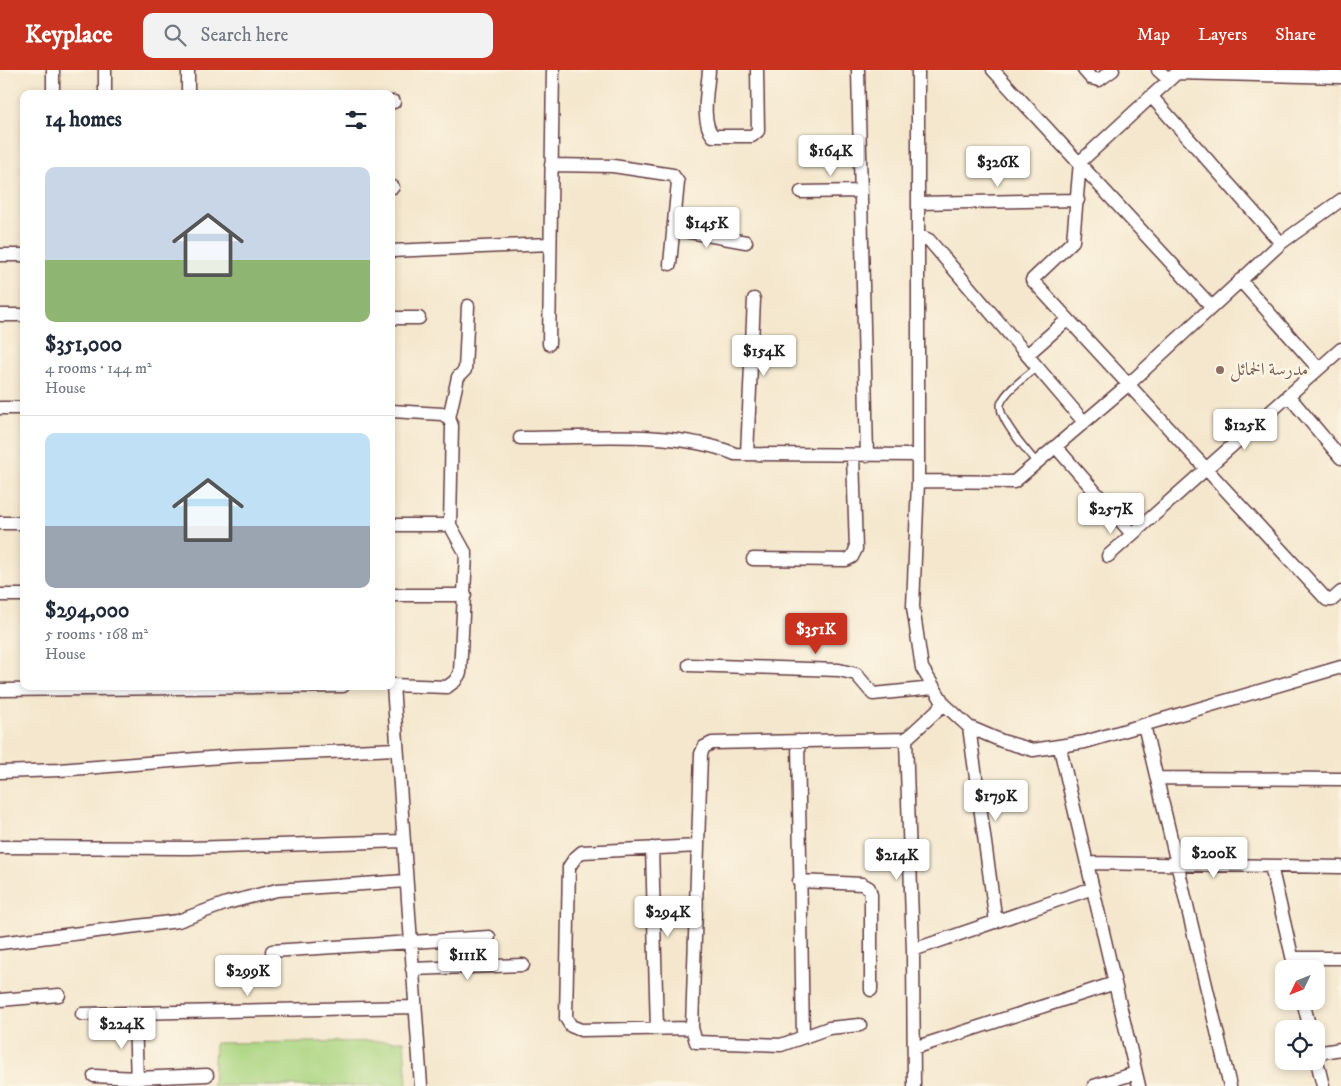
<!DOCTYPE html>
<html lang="en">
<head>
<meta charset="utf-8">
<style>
	body { margin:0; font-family:"IM FELL DW Pica",Amiri,serif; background:#f2f2f3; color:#1f2937; height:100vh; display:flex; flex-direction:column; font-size:19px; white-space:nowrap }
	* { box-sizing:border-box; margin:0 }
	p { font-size:16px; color:#747a83 }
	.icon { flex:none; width:28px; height:28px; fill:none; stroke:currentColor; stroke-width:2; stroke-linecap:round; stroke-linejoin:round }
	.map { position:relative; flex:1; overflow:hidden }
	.details { position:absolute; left:20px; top:20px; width:375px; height:600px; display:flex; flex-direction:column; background:#fff; border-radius:10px; box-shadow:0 2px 8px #0003 }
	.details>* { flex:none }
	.needle { width:32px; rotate:227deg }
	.controls { position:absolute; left:1275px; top:890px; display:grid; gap:10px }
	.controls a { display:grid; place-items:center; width:50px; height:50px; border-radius:10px; background:#fff; box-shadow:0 2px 8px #0003; font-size:25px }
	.price { position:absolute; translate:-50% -42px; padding:0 11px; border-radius:5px; background:#fff; color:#222; font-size:16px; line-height:32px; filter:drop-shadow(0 1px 2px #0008) }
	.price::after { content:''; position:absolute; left:50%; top:30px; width:15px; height:11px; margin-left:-8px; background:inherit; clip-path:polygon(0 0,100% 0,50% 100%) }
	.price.on { background:#c8321e; color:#fff }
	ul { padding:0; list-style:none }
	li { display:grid; align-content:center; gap:10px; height:265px; padding:0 25px }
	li+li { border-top:1px solid #e0e1e3 }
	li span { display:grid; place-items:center; height:155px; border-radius:10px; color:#555 }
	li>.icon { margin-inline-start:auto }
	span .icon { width:90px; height:90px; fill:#fffc; stroke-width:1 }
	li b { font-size:21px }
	h2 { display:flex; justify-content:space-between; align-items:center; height:60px; padding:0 25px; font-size:21px }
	header { display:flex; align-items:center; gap:30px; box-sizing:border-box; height:70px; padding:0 25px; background:#c8321e; color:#fff }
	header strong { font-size:24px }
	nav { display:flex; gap:28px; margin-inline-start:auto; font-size:18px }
	.search { width:350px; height:45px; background:#f2f2f3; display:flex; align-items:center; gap:12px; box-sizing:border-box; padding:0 18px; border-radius:10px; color:#747a83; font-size:19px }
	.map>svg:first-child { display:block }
</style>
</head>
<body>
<header>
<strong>Keyplace</strong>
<div class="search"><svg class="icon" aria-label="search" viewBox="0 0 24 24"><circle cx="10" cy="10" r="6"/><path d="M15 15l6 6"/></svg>Search here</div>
<nav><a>Map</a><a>Layers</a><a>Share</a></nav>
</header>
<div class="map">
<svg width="1341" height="1016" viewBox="0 0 1341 1016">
	<rect width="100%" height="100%" fill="#fcf5e5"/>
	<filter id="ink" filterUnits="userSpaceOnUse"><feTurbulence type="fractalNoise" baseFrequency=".02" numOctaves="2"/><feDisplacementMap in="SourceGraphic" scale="10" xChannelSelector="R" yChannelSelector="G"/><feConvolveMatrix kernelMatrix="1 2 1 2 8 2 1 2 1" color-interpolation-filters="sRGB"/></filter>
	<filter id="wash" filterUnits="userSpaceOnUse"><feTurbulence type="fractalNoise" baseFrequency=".0096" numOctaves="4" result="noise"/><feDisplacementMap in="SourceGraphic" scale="20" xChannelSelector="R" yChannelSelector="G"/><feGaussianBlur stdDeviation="1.12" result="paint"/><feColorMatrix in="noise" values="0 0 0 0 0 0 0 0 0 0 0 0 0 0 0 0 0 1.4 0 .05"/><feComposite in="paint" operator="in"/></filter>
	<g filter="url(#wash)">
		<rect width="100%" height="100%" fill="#f4e7cd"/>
		<!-- grass -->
		<path fill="#aad581" stroke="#7a7a56" d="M404 971 407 1016H213L215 973Z"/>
	</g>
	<g filter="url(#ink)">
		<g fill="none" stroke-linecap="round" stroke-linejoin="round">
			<defs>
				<path id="lane" d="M1037 393C1028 382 996 347 1001 333 1007 319 1026 307 1037 297"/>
				<path id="street" d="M105 0V24
					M188 0V24
					M709 0C708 18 700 51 713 66H752L758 61 757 0
					M858 0 867 386
					M918 0V411L913 537 922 598 944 634 969 657 1002 671 1033 680 1085 672 1341 597
					M993 0 1211 236
					M1084 0 1091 8 1099 10 1113 0
					M1158 0 1169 10
					M1180 0 1080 92 1073 171 1032 210 1327 530H1332L1341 522
					M1178 3 1341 7
					M53 24V0
					M1151 26 1281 173
					M391 32H394
					M551 95 613 96 673 105 678 112 670 194
					M391 117H393
					M801 122 861 121
					M918 133 1078 130
					M673 159 746 172
					M918 165 929 170 1084 352
					M391 181 550 174
					M0 185H24
					M1240 210 1318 298
					M0 245H24
					M391 248H419
					M549 274 553 0
					M1027 285 1068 249
					M1288 325 1341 388
					M0 338H24
					M391 341 442 344 449 348 452 356 450 455 466 484 460 603 455 611 447 617 391 615
					M449 348 458 307 465 300 468 236
					M520 368C585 368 675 359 735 384L918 385
					M1056 377 1132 464
					M747 384 754 229
					M918 411 1014 412 1129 314 1281 173 1341 130
					M0 453H24
					M391 455H450
					M1108 486 1341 279
					M753 489 846 490 852 487 856 479 853 386
					M0 525H24
					M391 525H465
					M689 595 839 600 856 604 873 624 934 618
					M393 615 421 1016
					M0 620 343 616
					M1144 655 1230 1016
					M969 657 996 852
					M798 671 803 967
					M1060 678 1139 1016
					M0 702 59 700 234 686 397 679
					M1157 708 1341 709
					M0 777 190 778 403 771
					M652 778 657 959
					M1088 793 1341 797
					M1271 796 1295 899
					M799 811 862 814 869 818 871 825V920
					M0 873 178 851 227 833 277 820 406 811
					M913 880 1093 818
					M272 881 489 867
					M1293 888H1341
					M412 899 523 895
					M0 930 59 925
					M1303 931 1310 959
					M135 943 137 1015
					M82 944 415 937
					M860 955 829 958 781 975 696 972 692 958 701 684 704 677 712 673 906 669
					M692 958 581 960 571 956 566 948 569 797 575 788 582 782 698 776
					M914 978 1115 913
					M1316 983 1341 979
					M1316 987 1323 1016
					M94 1006 137 1008 207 1005
					M914 1016 913 880 906 669 944 634
					M1094 1016 1136 1003"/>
			</defs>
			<!-- lane casing -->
			<use href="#lane" stroke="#643d43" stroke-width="9"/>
			<!-- street casing -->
			<use href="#street" stroke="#643d43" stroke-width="15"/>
			<!-- lane -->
			<use href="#lane" stroke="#fff" stroke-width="6"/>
			<!-- street -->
			<use href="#street" stroke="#fff" stroke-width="12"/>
		</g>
	</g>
	<!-- markers -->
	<circle fill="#8d6e63" stroke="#fcf5e5" stroke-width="2" cx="1220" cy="300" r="5"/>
	<g text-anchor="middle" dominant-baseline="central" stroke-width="5" stroke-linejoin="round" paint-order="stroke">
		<!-- education labels -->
		<g font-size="18" fill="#785e54" stroke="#fcf5e5" text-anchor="start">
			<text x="1230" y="300">مدرسة الخمائل</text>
		</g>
	</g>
</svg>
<div class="controls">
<a><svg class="needle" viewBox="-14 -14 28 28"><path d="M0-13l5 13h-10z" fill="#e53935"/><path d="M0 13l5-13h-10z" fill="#747a83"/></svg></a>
<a><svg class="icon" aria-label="locate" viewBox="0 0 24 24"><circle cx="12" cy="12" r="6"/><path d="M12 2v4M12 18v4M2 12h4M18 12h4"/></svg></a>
</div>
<b class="price" style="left:831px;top:107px">$164K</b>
<b class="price" style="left:998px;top:118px">$326K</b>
<b class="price" style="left:707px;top:179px">$145K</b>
<b class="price" style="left:764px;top:307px">$154K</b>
<b class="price" style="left:1245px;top:381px">$125K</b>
<b class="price" style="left:1111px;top:465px">$257K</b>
<b class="price on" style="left:816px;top:585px">$351K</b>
<b class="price" style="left:996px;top:752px">$179K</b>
<b class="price" style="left:1214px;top:809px">$200K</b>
<b class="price" style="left:897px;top:811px">$214K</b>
<b class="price" style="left:668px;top:868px">$294K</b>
<b class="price" style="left:468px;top:911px">$111K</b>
<b class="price" style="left:248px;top:927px">$299K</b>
<b class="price" style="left:122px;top:980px">$224K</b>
<section class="details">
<h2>14 homes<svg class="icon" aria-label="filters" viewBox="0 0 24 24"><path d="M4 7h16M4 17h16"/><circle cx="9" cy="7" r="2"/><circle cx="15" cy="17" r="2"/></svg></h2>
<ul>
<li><span style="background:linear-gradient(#c9d6e8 60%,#8fb573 0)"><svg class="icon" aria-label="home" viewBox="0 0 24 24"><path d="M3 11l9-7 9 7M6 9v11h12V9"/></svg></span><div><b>$351,000</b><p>4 rooms · 144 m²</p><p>House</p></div></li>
<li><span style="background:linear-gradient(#bfe0f5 60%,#9aa5b1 0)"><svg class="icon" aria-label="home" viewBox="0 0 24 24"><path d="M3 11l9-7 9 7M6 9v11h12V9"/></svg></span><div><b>$294,000</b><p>5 rooms · 168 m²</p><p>House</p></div></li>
</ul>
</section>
</div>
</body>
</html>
